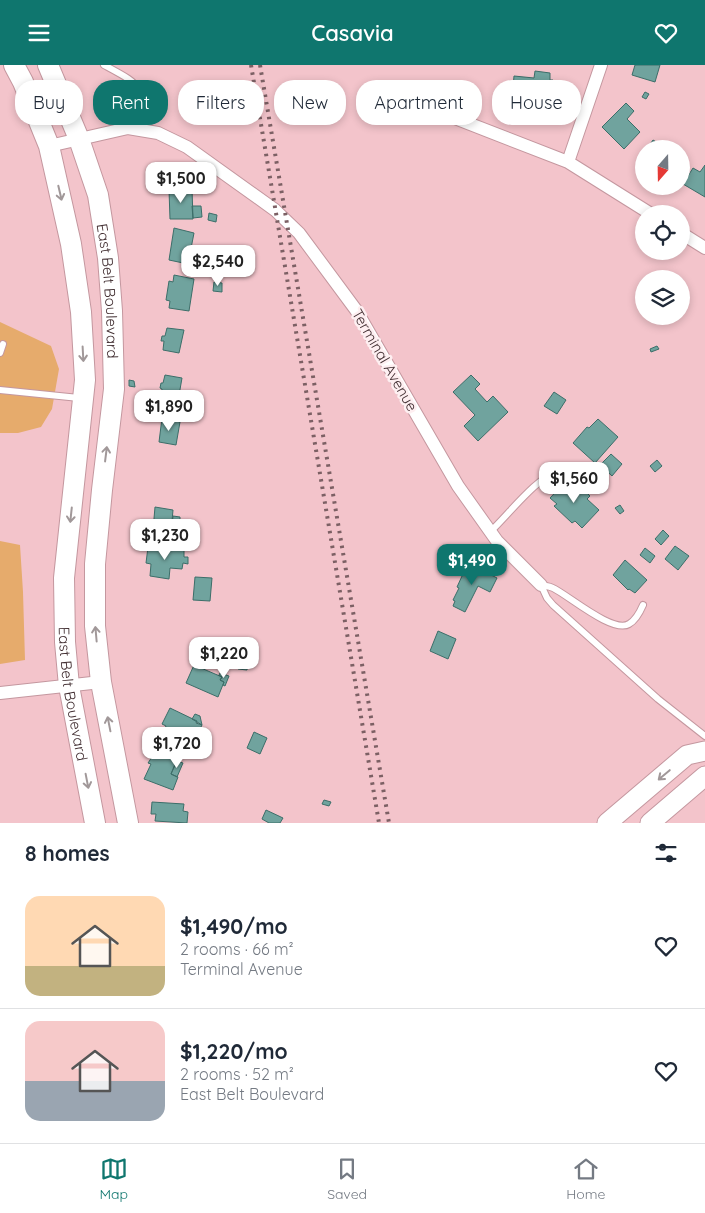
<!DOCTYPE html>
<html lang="en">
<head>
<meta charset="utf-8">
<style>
	body { margin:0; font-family:Quicksand,sans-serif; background:#f6f6f7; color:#1f2937; height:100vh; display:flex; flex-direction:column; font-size:19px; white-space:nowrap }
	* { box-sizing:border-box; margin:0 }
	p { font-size:16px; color:#747a83 }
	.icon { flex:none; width:28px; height:28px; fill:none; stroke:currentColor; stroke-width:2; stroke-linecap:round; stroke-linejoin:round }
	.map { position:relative; height:758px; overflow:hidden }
	.details { display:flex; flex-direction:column; background:#fff; flex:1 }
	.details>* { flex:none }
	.guide { position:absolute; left:15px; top:15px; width:675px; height:45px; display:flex; gap:10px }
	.needle { width:32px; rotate:200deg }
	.controls { position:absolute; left:635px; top:75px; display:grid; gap:10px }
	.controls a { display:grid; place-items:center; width:55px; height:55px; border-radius:50%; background:#fff; box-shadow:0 2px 8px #0003; font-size:25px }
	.price { position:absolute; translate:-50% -42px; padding:0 11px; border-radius:10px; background:#fff; color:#222; font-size:16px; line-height:32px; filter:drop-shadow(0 1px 2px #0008) }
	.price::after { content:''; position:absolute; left:50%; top:30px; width:15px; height:11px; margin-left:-8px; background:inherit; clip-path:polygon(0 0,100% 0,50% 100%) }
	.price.selected { background:#0f766e; color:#fff }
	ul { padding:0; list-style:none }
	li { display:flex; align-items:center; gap:15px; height:125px; padding:0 25px }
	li+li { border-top:1px solid #e0e1e3 }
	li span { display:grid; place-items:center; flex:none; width:140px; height:100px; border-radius:15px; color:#555 }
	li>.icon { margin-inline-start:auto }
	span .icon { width:60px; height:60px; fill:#fffc; stroke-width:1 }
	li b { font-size:21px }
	h2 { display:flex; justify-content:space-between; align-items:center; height:60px; padding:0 25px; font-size:21px }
	.tag { padding:0 18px; border-radius:20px; background:#fff; box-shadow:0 2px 8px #0003; font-size:18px; line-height:45px }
	.tag.selected { background:#0f766e; color:#fff }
	header { display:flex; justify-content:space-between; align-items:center; height:65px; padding:0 25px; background:#0f766e; color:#fff; font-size:22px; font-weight:600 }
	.dock { display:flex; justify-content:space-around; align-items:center; height:70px; border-top:1px solid #e0e1e3; background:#fff; font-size:14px; color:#747a83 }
	.dock a { display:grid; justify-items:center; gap:2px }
	.dock .selected { color:#0f766e }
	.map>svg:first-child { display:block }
</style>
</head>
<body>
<header><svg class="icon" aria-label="menu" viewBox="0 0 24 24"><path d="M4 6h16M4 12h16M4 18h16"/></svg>Casavia<svg class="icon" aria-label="heart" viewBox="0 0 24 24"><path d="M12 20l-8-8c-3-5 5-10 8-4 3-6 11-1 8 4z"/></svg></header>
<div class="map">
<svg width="705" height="758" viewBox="0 0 705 758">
	<rect width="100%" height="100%" fill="#f3c4cb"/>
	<!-- green -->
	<path fill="#e6ab6c" d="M0 257 51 281 59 304 52 344 41 362 18 368H0Z
		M0 476 20 480 23 527 25 595 0 599Z"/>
	<!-- building -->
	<path fill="#70a39e" stroke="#3c6e69" d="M635 0H660L655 17 632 10Z
		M535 6 550 8V15H553L551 39 512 35 514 11 534 13Z
		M504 19H510L508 33H502Z
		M645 27 649 29 646 34 642 32Z
		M626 38 634 46 627 54 640 67 624 84 602 62Z
		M653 75 668 84H647Z
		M681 92 687 95 681 105Z
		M705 100V132L683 119 693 103 700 107Z
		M192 124 193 154H170L169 125Z
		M192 141H201L202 152 193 153Z
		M209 148 217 150 216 157 208 155Z
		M174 163 194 168 188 199 169 195Z
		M174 210 194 214 189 246 169 243 170 236 166 235 169 216 173 217Z
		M214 217 222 218V227L213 226Z
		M167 263 184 265 179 288 163 285 164 276H161L162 271H165Z
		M657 281 659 284 651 287 650 284Z
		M165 310 182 313 178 336 161 333 162 324 160 323 161 318H163Z
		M471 310 480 319 475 324 487 337 493 331 508 347 478 376 464 361 475 350 453 327Z
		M129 315 134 316 135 322 129 321Z
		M554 327 566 335 557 349 544 341Z
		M162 353 180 357 176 380 159 377Z
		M598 354 618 372 595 398 573 378 587 362 589 363Z
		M611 389 622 399 612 411 600 400Z
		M657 395 662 401 655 407 650 401Z
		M567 415 580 428 583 424 590 431 587 434 599 445 582 463 575 456 572 458 554 441 557 439 550 433Z
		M620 440 624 446 620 449 615 443Z
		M155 442 173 445 171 467 153 465Z
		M173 451 180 452V461L172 460Z
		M663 465 669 471 661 480 655 474Z
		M154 481 184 485V492H188V499L183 498 182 504 170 503 169 514 150 511 151 499 146 498 148 482 154 483Z
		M675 481 689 491 678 505 665 494Z
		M645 483 655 491 650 498 640 490Z
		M625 495 647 515 635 528 629 524 628 525 613 510Z
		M468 498 497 513 490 527 478 521 465 547 453 541 455 536 453 535 459 523 457 522Z
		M195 512 212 513 210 536 193 535Z
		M438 566 456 574 448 594 430 586Z
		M239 596 248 597 247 605 238 604Z
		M194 600 222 612 220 615 224 617 218 632 186 618Z
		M220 608 229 611 225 621 223 620 224 617 220 615 222 612 219 610Z
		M170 643 197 656 196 658 202 660 195 674 189 671 188 673 187 672 183 680 162 670 166 661 162 659Z
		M195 649 200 651 202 660 192 654Z
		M254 667 267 673 260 689 247 683Z
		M156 686 177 694 171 709 178 712 173 725 144 714 151 699 148 698Z
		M177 696 183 698 177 712 171 709Z
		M324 735 331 737 329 741 322 739Z
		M152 737 184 739 183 746 188 747 187 758 155 756 156 749H151Z
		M266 745 283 753 280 758H269L262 754Z"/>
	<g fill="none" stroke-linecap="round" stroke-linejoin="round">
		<defs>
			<path id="lane" d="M104 0C143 21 144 20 137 64
				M0 288 3 279
				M0 325 79 333
				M491 466C508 450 538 411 560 405 569 403 581 409 589 413
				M541 520 547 533 553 540 658 634 705 671
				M541 520C545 521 549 521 553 523 568 530 613 569 629 559 636 555 640 547 643 540"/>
			<path id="street" d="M447 50 568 97 651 149
				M49 81 128 63 158 68 187 82 275 145 299 168 356 245 458 421 497 476 541 520
				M568 97 601 0
				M681 168 705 183
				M0 628 101 617"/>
			<path id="secondary" d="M607 758 687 690 705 686
				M650 758 705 711"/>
			<g id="primary">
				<path id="s1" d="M14 0 23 17 49 81 71 179 81 247 85 315 64 513 65 577 69 621 95 758"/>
				<path id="s2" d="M48 0 79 74 98 130 108 193 112 246 114 324 102 425 95 499V561L101 617 128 758"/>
			</g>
		</defs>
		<!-- lane casing -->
		<use href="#lane" stroke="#c4979f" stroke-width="8"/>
		<!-- street casing -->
		<use href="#street" stroke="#c4979f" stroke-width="14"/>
		<!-- secondary casing -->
		<use href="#secondary" stroke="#c4979f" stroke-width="21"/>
		<!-- primary casing -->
		<use href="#primary" stroke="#c4979f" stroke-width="22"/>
		<!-- lane -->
		<use href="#lane" stroke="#fff" stroke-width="6"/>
		<!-- street -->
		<use href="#street" stroke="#fff" stroke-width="12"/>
		<!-- secondary -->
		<use href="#secondary" stroke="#fff" stroke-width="19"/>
		<!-- primary -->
		<use href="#primary" stroke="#fff" stroke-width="20"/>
		<!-- rail -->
		<path stroke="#7c6064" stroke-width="4" stroke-dasharray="2.5 5" stroke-linecap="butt" d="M251 0 379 758
			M260 0 389 758"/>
	</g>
	<!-- one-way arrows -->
	<defs><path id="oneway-shaft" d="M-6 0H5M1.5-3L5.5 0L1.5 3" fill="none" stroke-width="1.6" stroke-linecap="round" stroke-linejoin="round" transform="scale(1.25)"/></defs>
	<g stroke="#a19899">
		<use href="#oneway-shaft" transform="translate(60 128) rotate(77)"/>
		<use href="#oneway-shaft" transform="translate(83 289) rotate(87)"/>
		<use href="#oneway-shaft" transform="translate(106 389) rotate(-83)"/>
		<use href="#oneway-shaft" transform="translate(71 450) rotate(96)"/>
		<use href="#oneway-shaft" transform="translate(96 569) rotate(-95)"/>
		<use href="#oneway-shaft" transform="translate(109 659) rotate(-101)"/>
		<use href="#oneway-shaft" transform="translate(664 710) rotate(140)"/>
		<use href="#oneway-shaft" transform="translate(87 716) rotate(79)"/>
	</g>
	<g text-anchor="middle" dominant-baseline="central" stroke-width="5" stroke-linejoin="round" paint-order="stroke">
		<!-- street labels -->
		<g font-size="15" fill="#433033" stroke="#feeff1">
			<text stroke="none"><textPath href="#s2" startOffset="236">East Belt Boulevard</textPath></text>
			<text transform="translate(385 295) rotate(60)">Terminal Avenue</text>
			<text stroke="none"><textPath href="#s1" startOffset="641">East Belt Boulevard</textPath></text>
		</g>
	</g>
</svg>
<div class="controls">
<a><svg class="needle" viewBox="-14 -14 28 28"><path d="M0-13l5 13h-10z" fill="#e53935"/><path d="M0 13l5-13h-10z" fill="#747a83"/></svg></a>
<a><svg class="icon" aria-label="locate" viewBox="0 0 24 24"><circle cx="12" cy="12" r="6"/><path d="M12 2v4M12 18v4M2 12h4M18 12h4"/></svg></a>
<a><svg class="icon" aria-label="layers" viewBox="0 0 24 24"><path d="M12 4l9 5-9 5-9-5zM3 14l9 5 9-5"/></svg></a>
</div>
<b class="price" style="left:181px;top:139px">$1,500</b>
<b class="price" style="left:218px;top:222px">$2,540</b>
<b class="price" style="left:169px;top:367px">$1,890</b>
<b class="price" style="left:574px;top:439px">$1,560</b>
<b class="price" style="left:165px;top:496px">$1,230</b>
<b class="price selected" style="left:472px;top:521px">$1,490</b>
<b class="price" style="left:224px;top:614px">$1,220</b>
<b class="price" style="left:177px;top:704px">$1,720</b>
<div class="guide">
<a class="tag">Buy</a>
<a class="tag selected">Rent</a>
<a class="tag">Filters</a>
<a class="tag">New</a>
<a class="tag">Apartment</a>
<a class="tag">House</a>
</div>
</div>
<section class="details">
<h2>8 homes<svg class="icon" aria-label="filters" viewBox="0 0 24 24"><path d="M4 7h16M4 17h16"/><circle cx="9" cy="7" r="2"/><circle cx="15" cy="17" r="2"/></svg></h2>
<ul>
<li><span style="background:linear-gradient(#ffd9b3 70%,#c2b280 0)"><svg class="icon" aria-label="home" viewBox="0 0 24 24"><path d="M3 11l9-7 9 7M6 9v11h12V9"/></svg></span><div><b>$1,490/mo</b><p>2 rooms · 66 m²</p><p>Terminal Avenue</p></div><svg class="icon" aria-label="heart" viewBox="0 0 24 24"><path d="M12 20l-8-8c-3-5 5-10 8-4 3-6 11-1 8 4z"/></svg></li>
<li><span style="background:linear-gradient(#f6c9c9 60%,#9aa5b1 0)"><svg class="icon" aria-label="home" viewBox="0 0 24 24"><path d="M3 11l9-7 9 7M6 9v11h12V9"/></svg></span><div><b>$1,220/mo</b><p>2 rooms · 52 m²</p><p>East Belt Boulevard</p></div><svg class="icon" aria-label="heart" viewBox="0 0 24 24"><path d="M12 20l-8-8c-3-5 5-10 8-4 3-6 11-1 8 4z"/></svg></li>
</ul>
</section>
<nav class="dock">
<a class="selected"><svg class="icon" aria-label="map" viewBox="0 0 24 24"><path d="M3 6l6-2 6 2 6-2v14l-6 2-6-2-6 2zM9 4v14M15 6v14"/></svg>Map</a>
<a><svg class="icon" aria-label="saved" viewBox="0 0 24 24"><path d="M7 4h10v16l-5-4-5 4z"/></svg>Saved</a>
<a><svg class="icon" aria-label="home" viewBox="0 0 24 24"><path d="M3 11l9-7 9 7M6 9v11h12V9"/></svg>Home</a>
</nav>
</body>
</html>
